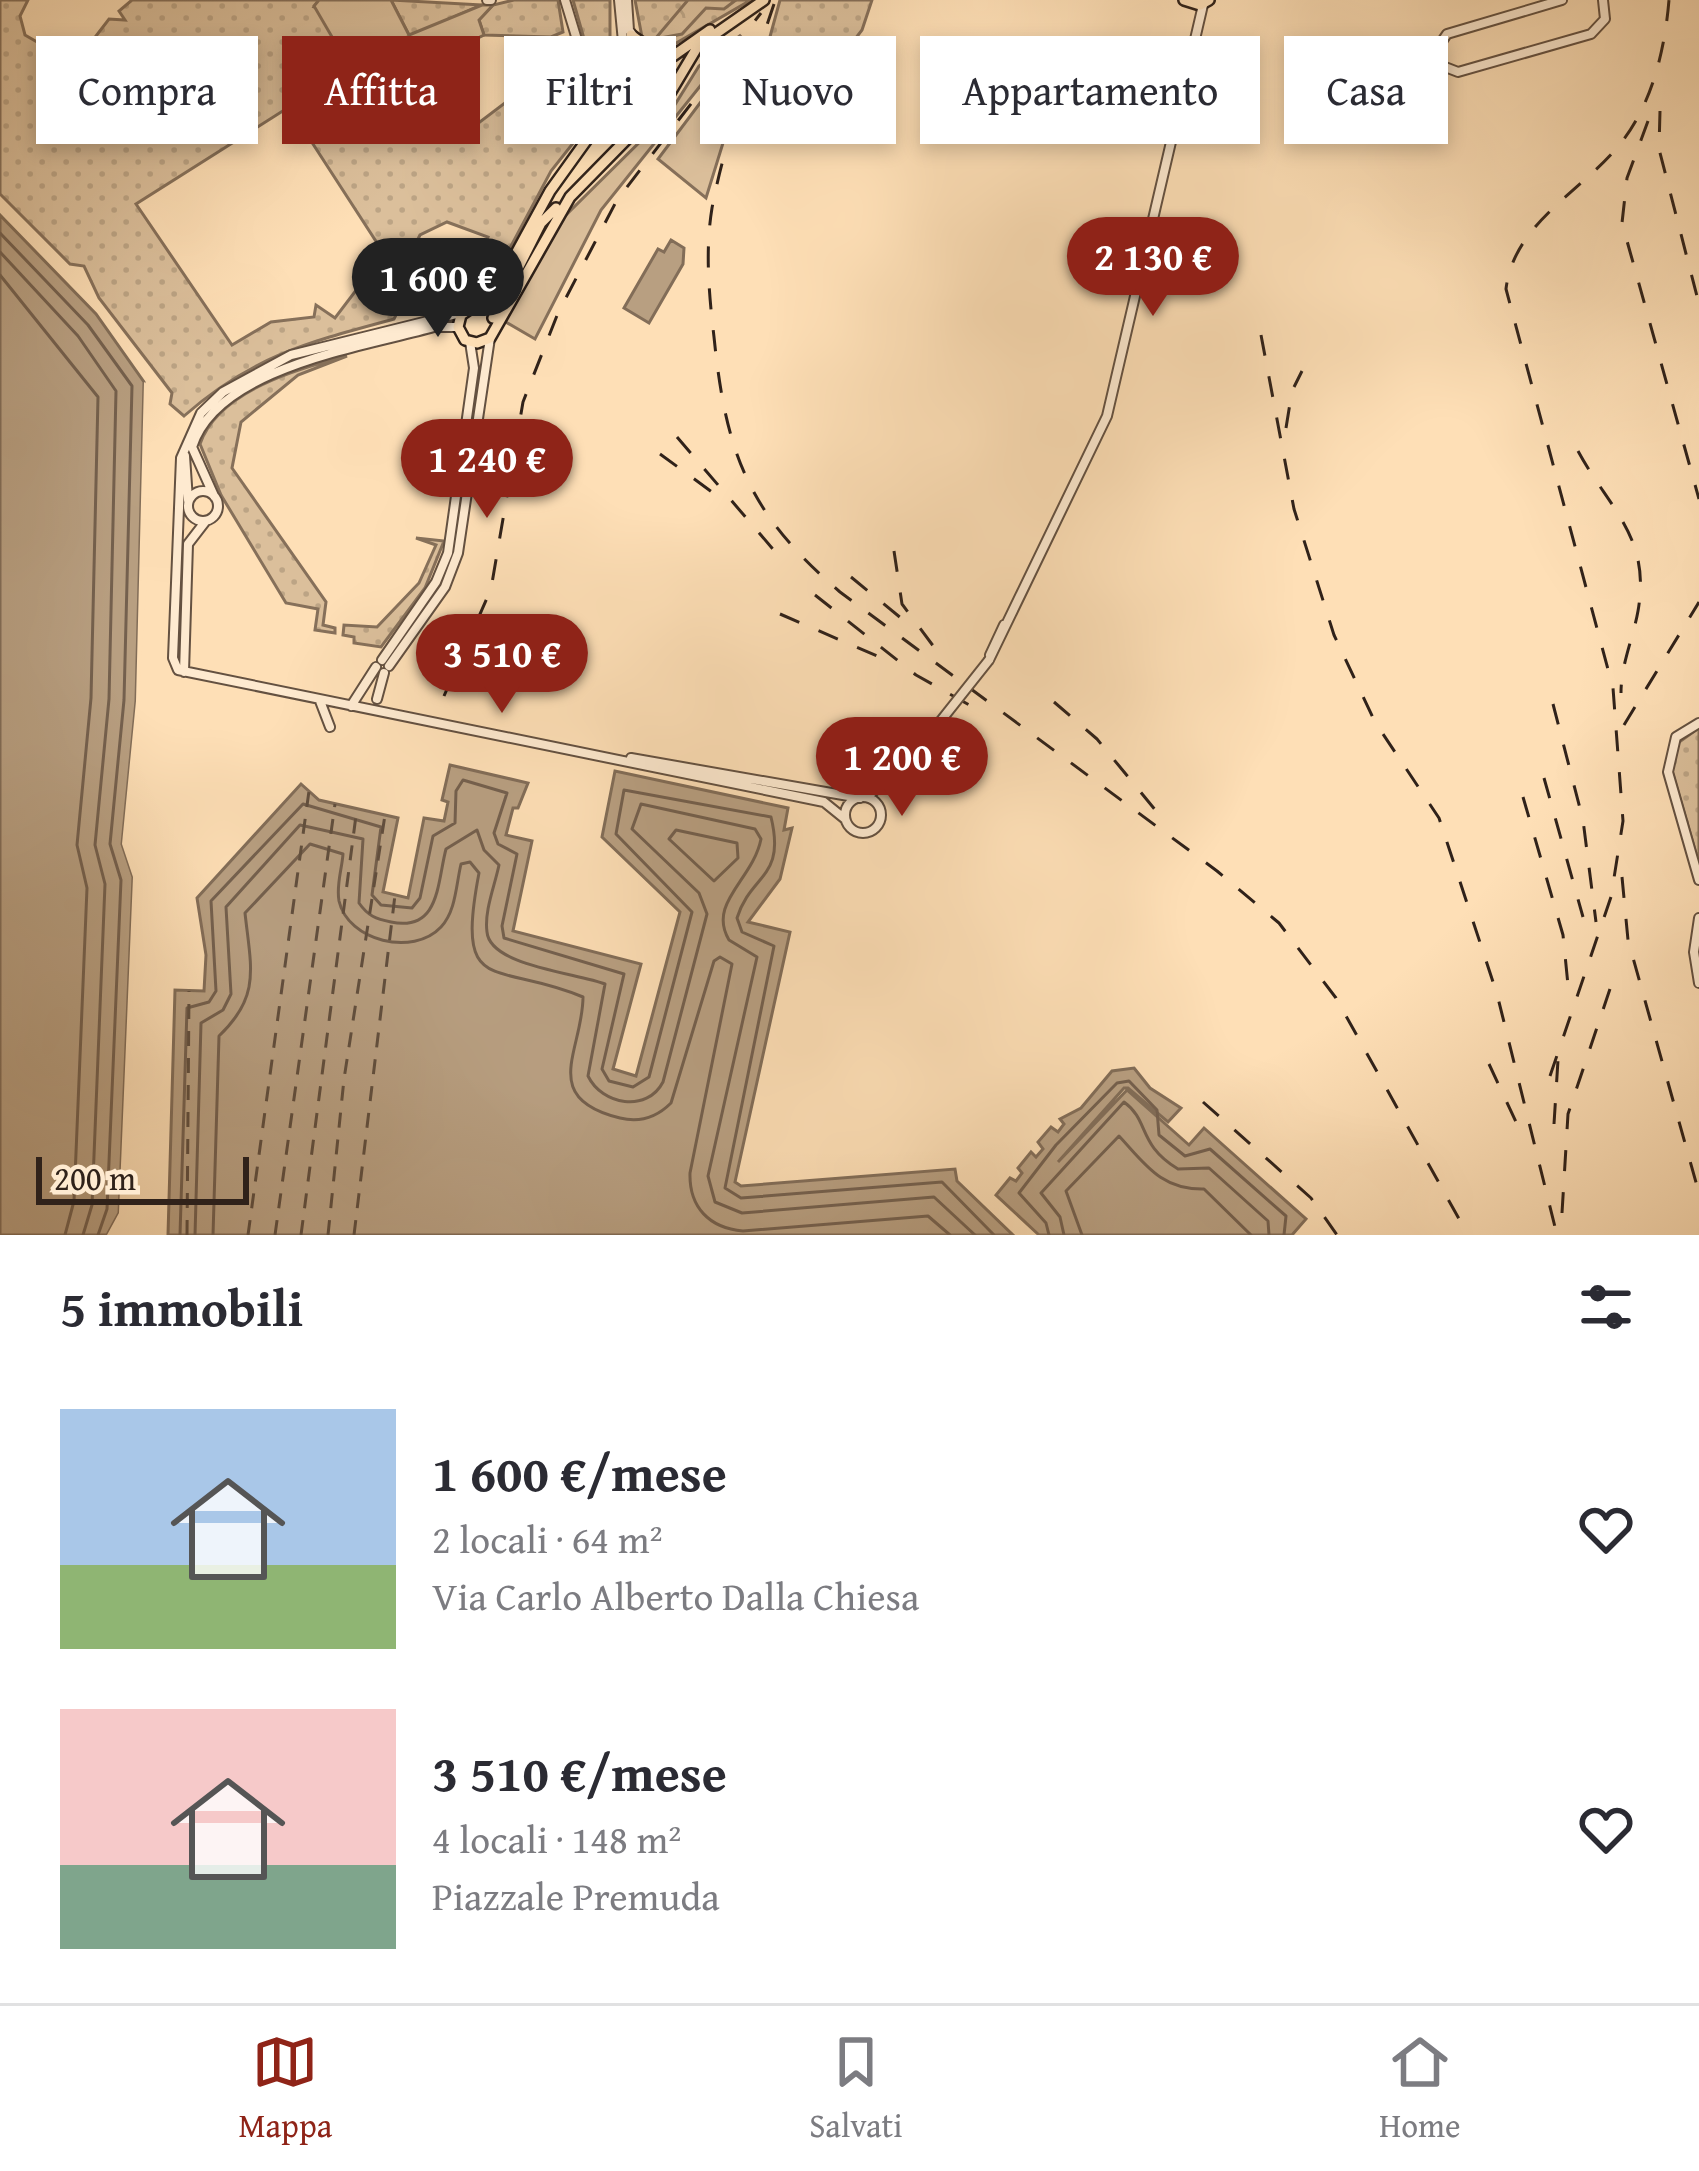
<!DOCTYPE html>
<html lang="it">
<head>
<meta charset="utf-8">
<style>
	body { margin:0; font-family:"Gentium Book Plus",serif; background:#f7f7f7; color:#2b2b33; height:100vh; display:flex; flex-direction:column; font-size:45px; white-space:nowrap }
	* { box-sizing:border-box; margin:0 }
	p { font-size:39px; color:#7c7c81 }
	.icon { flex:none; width:66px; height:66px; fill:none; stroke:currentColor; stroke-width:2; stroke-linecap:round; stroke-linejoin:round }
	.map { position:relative; height:1235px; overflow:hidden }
	.drawer { display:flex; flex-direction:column; background:#fff; flex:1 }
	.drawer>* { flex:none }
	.hud { position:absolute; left:36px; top:36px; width:1629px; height:108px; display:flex; gap:24px }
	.scale { position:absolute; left:36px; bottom:30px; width:213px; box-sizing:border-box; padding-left:12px; border:6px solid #30221a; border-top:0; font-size:33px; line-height:42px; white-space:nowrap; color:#30221a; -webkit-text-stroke:9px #feead0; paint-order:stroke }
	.price { position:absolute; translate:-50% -102px; padding:0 27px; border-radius:42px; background:#8f2418; color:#fff; font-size:39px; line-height:78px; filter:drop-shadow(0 3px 6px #0008) }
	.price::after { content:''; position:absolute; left:50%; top:72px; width:36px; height:27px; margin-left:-18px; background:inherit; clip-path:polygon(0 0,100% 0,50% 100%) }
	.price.selected { background:#222; color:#fff }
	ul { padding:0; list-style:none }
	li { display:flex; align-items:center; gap:36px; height:300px; padding:0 60px }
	li span { display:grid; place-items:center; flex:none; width:336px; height:240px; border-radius:0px; color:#555 }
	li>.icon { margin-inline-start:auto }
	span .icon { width:144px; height:144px; fill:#fffc; stroke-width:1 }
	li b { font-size:51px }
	h2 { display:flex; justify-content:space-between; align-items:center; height:144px; padding:0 60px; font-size:51px }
	.pill { padding:0 42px; border-radius:0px; background:#fff; box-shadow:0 6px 18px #0003; font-size:42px; line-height:108px }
	.pill.selected { background:#8f2418; color:#fff }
	.tabs { display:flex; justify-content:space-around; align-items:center; height:168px; border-top:3px solid #e1e1e2; background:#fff; font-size:33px; color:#7c7c81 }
	.tabs a { display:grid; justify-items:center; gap:6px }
	.tabs .selected { color:#8f2418 }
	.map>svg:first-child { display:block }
</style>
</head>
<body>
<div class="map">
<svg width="1699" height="1235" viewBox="0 0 1699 1235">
	<defs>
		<pattern id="grass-dots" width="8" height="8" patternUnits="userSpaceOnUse" patternTransform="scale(3)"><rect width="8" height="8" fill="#dbbf9b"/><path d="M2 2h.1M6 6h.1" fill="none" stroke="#bca485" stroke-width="1.8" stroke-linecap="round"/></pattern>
		<pattern id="forest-crowns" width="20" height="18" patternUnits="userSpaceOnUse" patternTransform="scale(3)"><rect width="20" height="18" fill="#dbbf9b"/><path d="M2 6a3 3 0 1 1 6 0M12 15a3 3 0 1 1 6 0" fill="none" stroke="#bca485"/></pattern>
	</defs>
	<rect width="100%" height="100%" fill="#fedfb6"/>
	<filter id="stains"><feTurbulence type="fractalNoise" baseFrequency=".00167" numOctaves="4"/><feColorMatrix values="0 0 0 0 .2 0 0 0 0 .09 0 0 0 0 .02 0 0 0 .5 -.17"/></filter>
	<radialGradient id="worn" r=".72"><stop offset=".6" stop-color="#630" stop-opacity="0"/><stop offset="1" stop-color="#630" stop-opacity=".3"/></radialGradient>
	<!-- grass -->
	<path fill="url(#grass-dots)" stroke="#86705a" stroke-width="3" d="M0 0H28L20 16 25 35 44 46 68 42 69 48 55 50 54 70 81 71 78 56 95 60 86 49 109 19 125 20 119 11 132 0H319L314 7 409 35 391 0 482 5 410 36 425 66 366 99 365 116 461 121 472 128 572 52 593 118 551 171 503 261H478L488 237 447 222 420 235 413 249 395 254V268L392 266 289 107 136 204 232 345 271 322 314 317 316 305 335 318 370 272 377 284 365 297 374 303 392 301 399 309 394 319C309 342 252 356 184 416L170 404 172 393 99 298 84 266 70 264 0 194Z
		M514 0H558L563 32 551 37 484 35 479 20 493 5Z
		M573 0H610V37L621 65 607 91 596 81Z
		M635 0H751L671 46 642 37Z
		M780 0H872L862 30 836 64 805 41 795 53 774 40 759 77Z
		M347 356 298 375 241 422 232 468 326 602 323 625 335 628V633L315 630 318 609 286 603 221 495 200 444C218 391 299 368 347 356Z
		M416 538 444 541 425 588 381 647 354 643V637L343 635 344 625 377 627 419 583 436 545Z
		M1699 728V864L1672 771 1675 745Z"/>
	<!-- forest -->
	<path fill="url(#forest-crowns)" stroke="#86705a" stroke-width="3" d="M688 0H736L724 9 706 8 682 34 655 39Z"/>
	<!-- garden -->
	<path fill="#dbbf9b" stroke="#86705a" stroke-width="3" d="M319 0H391L409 35 482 5H493L479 20 484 35 472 41 457 61 425 66 409 36 391 47 339 49 314 6Z
		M741 35 601 210 535 339 504 321 563 218 671 111 699 66Z
		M748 39 754 43 706 198 658 159Z
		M647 66 664 74 666 90 628 130 613 131 609 118 633 73Z"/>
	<!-- water -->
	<path fill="#b89f81" stroke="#826d58" stroke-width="3" d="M0 215 96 314 144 382 136 701 122 844 133 877 119 1213 107 1235H0Z
		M671 240 684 248 683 264 649 323 624 308 658 249 664 252Z
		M450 765 528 783 518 808H513L506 835 532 841 513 931 641 964 613 1069 636 1076 680 912 602 837 615 771 788 808 784 830 792 828 780 879 748 922 790 932 735 1182 741 1186 955 1169 957 1181 1013 1235H168L175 990 204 991 206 955 197 898 301 784 319 800 398 818 383 892 408 898 424 818 444 821 448 802 442 800Z
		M1134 1068 1150 1088 1181 1108 1168 1122 1128 1088H1124L1058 1162 1127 1090 1189 1145 1204 1128 1306 1219 1292 1235H1039L996 1195 1010 1178 1016 1181 1022 1173 1018 1168 1031 1152 1036 1157 1043 1149 1038 1142 1051 1127 1058 1132 1064 1124 1060 1119 1081 1108 1112 1071Z"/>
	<!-- pier -->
	<path fill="#fedfb6" d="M144 382 150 386 147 580 128 844 139 877 125 1213 114 1235H107L119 1213 133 877 122 844 136 701Z"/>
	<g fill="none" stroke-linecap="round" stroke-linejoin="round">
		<!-- shore -->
		<path stroke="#74604e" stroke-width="3" d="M0 233 88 325 132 386 124 700 110 844 121 880 107 1209 98 1235
			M0 252 78 336 116 391 109 699 95 845 105 884 92 1205 83 1235
			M0 275 98 397 91 698 77 845 87 888 74 1201 65 1235
			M676 830 737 843 738 858 714 881 669 839Z
			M180 1235 187 1008 209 1002 216 991 211 901 303 804 381 827 372 895 381 905 412 908 420 898 433 836 455 823 456 791 463 780 507 793 494 833 498 844 517 854 502 926 504 938 624 974 602 1069 609 1081 633 1087 649 1077 692 912 616 834 624 790 771 817C786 879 751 873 737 918L742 932 774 946 725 1188 741 1198 942 1182 994 1235
			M195 1235 201 1023 223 1010 231 994 226 907 300 825 363 839 359 903C368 916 376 919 391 922 440 932 437 883 446 849L477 830 484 850 499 865C495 885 484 911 487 932 490 966 577 973 605 984L588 1076C602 1105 647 1113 663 1082L707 914 699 893 632 829 641 804 755 829 761 839C753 880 707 903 729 940L757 957 708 1176 715 1202 742 1213 934 1197 975 1235
			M213 1235 219 1036C261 996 251 968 245 913L310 844 343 854C342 869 336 885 339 901 348 941 413 957 441 927 456 911 456 885 461 864L470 862 479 873C455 999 495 960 583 997 583 1050 538 1098 620 1118 640 1123 656 1118 671 1103L714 961 720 957 732 964 690 1173C689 1207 709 1228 743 1231L928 1216 950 1235
			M1049 1235 1046 1223 1019 1193 1056 1145 1117 1083 1129 1081 1157 1110 1159 1135 1185 1156 1210 1149 1286 1216 1284 1235
			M1064 1235 1060 1217 1041 1193 1124 1102C1150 1121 1137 1144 1178 1169L1209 1168 1268 1221 1269 1235
			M1082 1235 1066 1191 1119 1136C1145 1164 1161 1190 1204 1189L1251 1235"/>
		<!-- ferry -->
		<path stroke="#604e3e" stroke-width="3" stroke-dasharray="15 12" stroke-linecap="butt" d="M187 1235 189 991
			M248 1235 309 791
			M275 1235 335 804
			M301 1235 357 808
			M328 1235 344 1079 385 815
			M354 1235 395 895"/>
		<defs>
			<path id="minor" d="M487 0H491
				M565 0 601 119
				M619 0 626 73
				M627 0 629 30 650 60
				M1562 0 1447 34 1436 50 1440 65 1458 72 1591 34 1605 19 1603 0
				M464 312 291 355 223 392 201 413 181 458 173 658 178 670 824 802 845 819
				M185 456 188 500
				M188 506a15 15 0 1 1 30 0a15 15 0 1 1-30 0Z
				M214 496 192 447C217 367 364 347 434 327H458
				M990 655 1004 625
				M382 660 436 582 448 553 474 368 470 342
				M989 660 1107 416 1203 5
				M389 666 445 587 458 553 490 338
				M184 672 188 544 205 522
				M377 699 384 673
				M320 701 330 727
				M351 706 376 667
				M1699 723 1676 737 1668 772 1699 880
				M631 758 860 798
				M866 797 901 771
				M845 815a18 18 0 1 1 36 0a18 18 0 1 1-36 0Z
				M1699 918 1694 952 1699 983"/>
			<path id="major" d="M1184 0 1200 5 1209 0
				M631 35 652 50 673 51
				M654 61 673 56 710 30
				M673 87 666 68 654 61 626 73 601 120 550 191 495 292 461 315 458 327 465 340 477 343 490 338 570 197 667 98 698 46 764 0
				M601 120 609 135 627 139
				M493 318 541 223 556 208"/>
		</defs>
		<!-- minor casing -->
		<use href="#minor" stroke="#645141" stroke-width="12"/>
		<!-- major casing -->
		<use href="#major" stroke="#30221a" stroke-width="14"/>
		<!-- minor -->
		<use href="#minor" stroke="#feead0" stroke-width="8"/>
		<!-- major -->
		<use href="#major" stroke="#fedfb6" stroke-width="9"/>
		<!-- rail -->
		<path stroke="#30221a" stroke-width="3" stroke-dasharray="21 21" stroke-linecap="butt" d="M774 4C752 71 725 138 712 208 705 251 709 294 714 337 726 455 749 514 840 592L1217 871 1279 923 1336 998 1468 1235
			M1660 111 1659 149 1699 304
			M1648 121 1627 178 1622 223 1699 499
			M1261 335 1294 509 1334 635 1375 722 1439 818 1497 994 1557 1235
			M1286 428 1292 391 1302 371
			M677 437 778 555
			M1578 451C1610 510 1651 537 1638 611 1633 639 1621 664 1621 693
			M660 454 712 492
			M894 551 902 604 934 647
			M851 577 907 623
			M815 595 916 675 971 706
			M780 614 884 659
			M444 696 491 589 523 402 558 313 617 200 761 13
			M1054 702 1097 739 1161 817
			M1553 704 1583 820 1596 922
			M1624 725 1699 602
			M1544 778 1583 917
			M1523 797 1563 935 1569 995
			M1622 877 1628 940 1699 1193
			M1489 1064 1517 1124
			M1550 1076 1611 897 1623 821 1613 688 1506 289C1514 221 1586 190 1624 139 1653 100 1665 48 1669 0
			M1203 1102 1311 1198 1337 1235
			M1554 1124 1558 1060
			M1562 1213 1568 1114 1615 974"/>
		<defs>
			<path id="minor-bridge" d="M901 771 989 660"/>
		</defs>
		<!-- minor-bridge casing -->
		<use href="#minor-bridge" stroke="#645141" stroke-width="12" stroke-linecap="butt"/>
		<!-- minor-bridge -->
		<use href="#minor-bridge" stroke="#feead0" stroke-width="8"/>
	</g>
	<rect width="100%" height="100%" filter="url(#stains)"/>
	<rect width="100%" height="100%" fill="url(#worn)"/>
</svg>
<div class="scale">200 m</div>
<b class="price" style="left:1153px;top:319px">2 130 €</b>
<b class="price selected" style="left:438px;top:340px">1 600 €</b>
<b class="price" style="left:487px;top:521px">1 240 €</b>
<b class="price" style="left:502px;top:716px">3 510 €</b>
<b class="price" style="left:902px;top:819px">1 200 €</b>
<div class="hud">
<a class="pill">Compra</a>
<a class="pill selected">Affitta</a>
<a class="pill">Filtri</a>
<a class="pill">Nuovo</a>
<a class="pill">Appartamento</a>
<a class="pill">Casa</a>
</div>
</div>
<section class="drawer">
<h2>5 immobili<svg class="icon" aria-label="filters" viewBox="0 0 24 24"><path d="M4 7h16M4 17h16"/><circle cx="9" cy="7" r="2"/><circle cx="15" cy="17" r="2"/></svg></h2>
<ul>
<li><span style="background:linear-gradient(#a9c7e8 65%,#8fb573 0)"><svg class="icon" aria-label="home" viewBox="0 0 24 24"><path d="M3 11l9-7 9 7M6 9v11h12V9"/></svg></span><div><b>1 600 €/mese</b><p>2 locali · 64 m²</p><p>Via Carlo Alberto Dalla Chiesa</p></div><svg class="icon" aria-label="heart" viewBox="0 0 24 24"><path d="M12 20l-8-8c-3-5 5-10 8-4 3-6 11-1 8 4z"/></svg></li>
<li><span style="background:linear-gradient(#f6c9c9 65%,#7fa58c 0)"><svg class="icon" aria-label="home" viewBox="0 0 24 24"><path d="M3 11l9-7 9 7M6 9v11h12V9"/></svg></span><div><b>3 510 €/mese</b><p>4 locali · 148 m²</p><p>Piazzale Premuda</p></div><svg class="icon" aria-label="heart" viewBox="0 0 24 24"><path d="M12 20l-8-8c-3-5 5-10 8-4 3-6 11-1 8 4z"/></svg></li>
</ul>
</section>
<nav class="tabs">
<a class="selected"><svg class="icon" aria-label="map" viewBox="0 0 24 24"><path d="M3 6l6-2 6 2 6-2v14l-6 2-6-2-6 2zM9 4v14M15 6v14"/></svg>Mappa</a>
<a><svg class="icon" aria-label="saved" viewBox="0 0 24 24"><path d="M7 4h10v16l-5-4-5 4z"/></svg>Salvati</a>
<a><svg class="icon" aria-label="home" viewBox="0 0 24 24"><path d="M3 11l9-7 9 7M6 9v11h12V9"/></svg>Home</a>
</nav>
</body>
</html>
